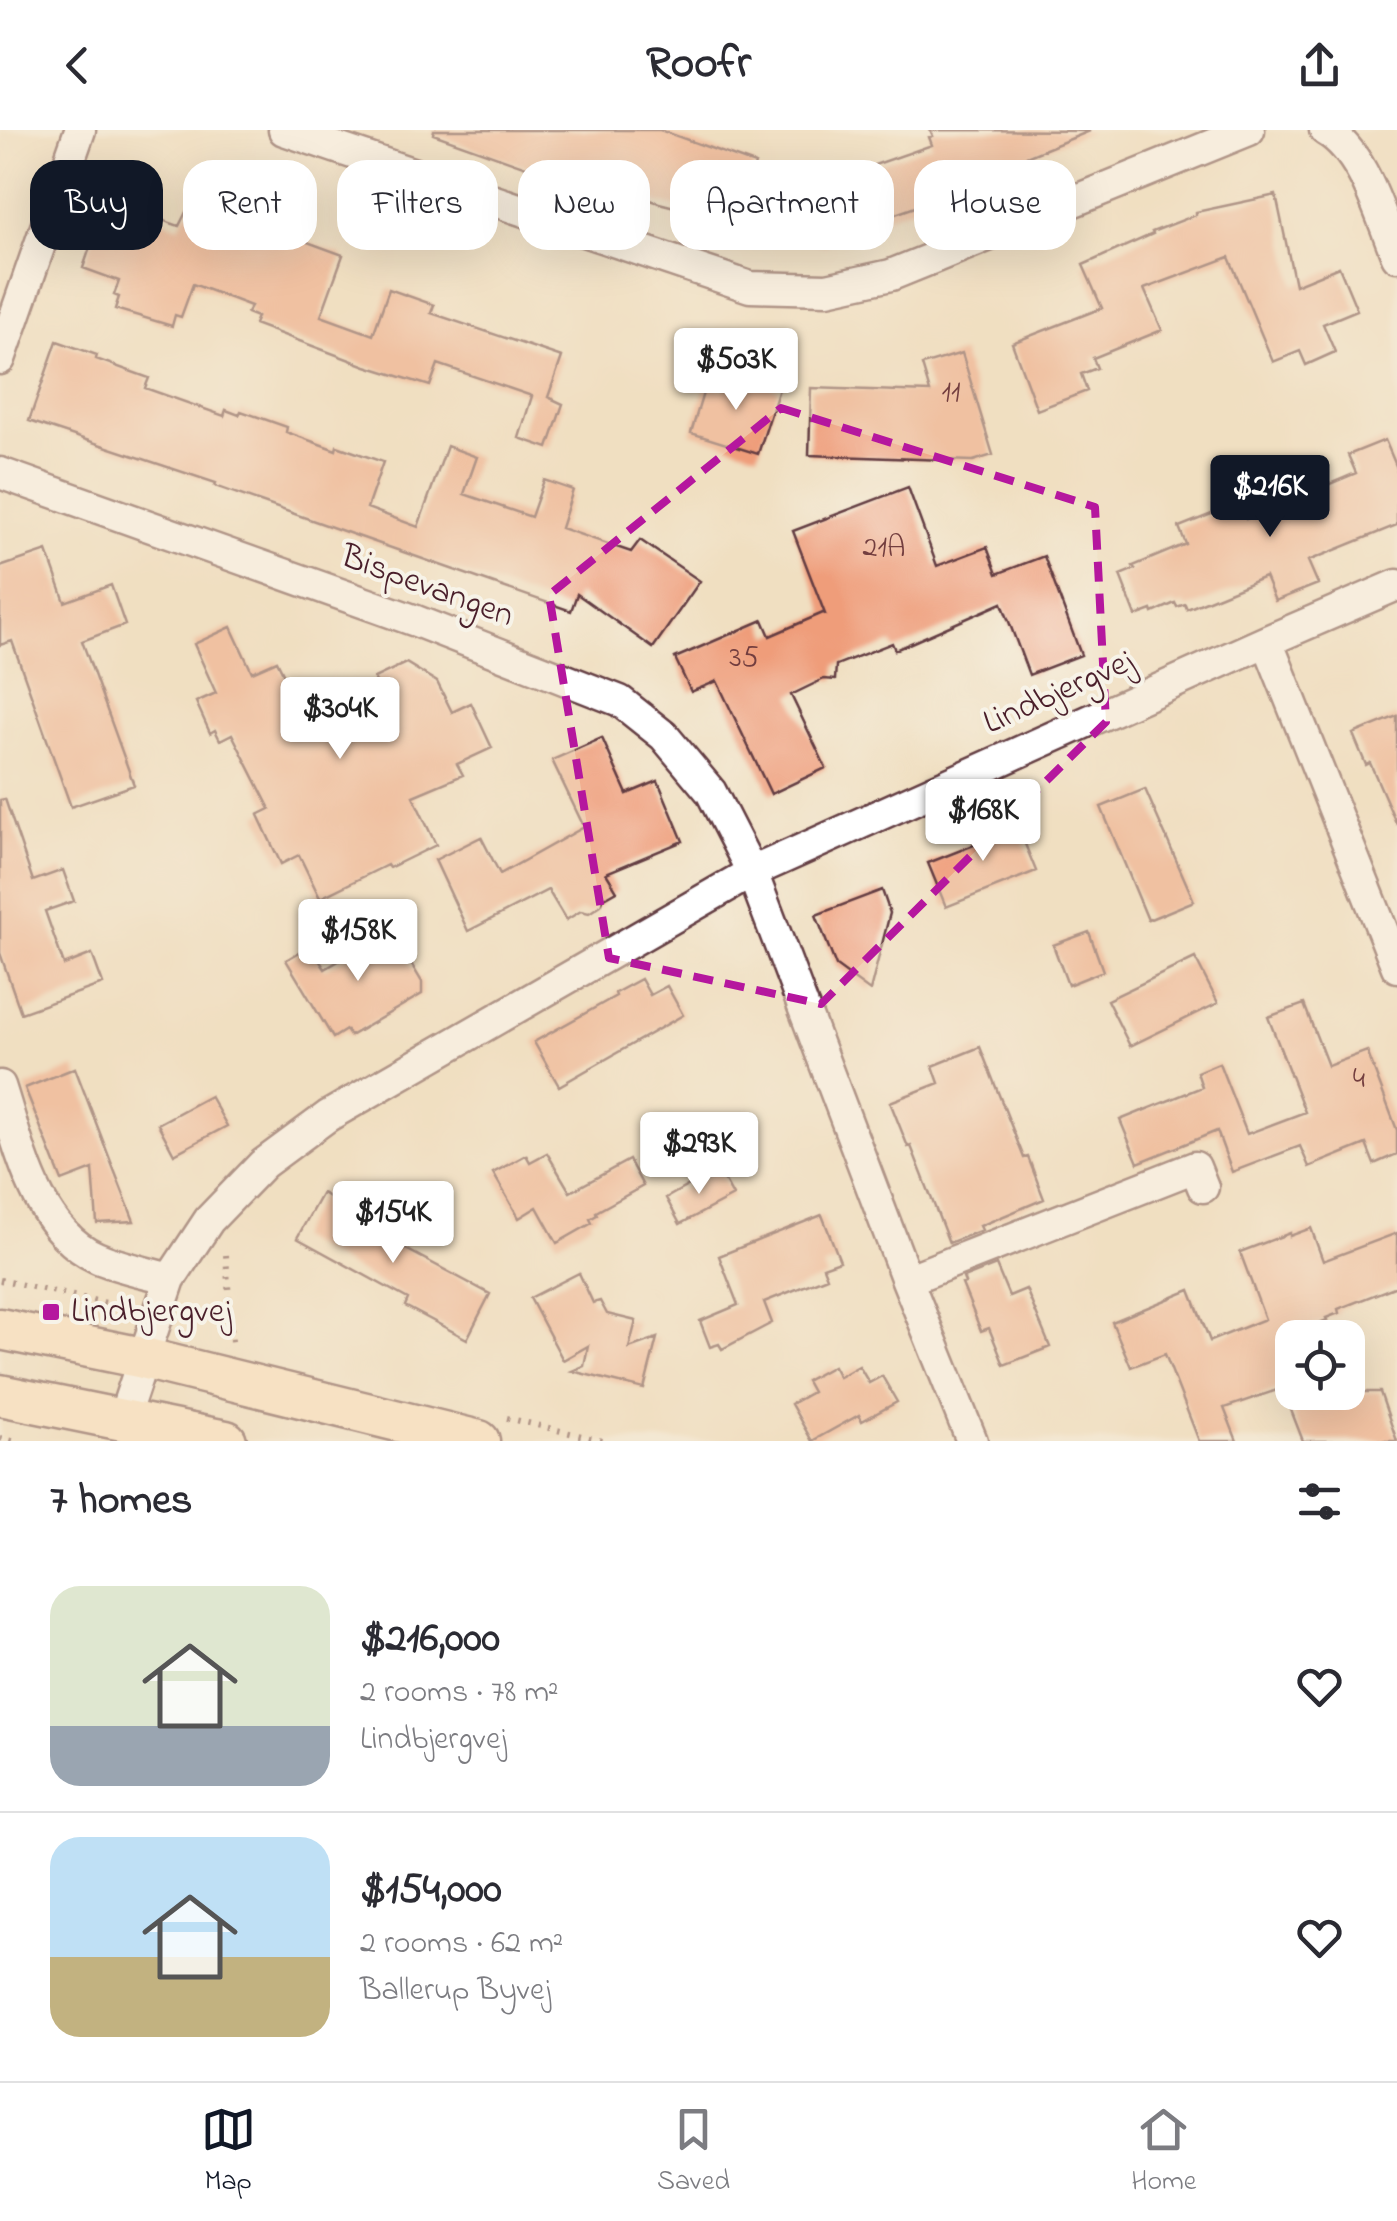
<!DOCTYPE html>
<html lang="en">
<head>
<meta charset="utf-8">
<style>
	body { margin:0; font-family:"Indie Flower",sans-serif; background:#f7f7f7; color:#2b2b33; height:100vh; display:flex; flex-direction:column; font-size:38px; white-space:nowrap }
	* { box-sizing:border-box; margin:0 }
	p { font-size:32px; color:#7c7c81 }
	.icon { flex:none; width:55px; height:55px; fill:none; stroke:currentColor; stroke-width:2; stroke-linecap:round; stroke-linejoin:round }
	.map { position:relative; height:1311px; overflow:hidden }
	.panel { display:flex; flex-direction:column; background:#fff; flex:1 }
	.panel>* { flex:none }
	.banner { position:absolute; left:30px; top:30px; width:1338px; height:90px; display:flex; gap:20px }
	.controls { position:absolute; left:1275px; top:1190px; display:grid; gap:20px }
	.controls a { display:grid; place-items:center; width:90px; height:90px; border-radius:20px; background:#fff; box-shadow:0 10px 40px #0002; font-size:50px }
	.price { position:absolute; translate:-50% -85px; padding:0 22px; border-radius:10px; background:#fff; color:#222; font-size:32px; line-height:65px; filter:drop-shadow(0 2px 5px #0008) }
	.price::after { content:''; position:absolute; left:50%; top:60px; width:30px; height:22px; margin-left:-15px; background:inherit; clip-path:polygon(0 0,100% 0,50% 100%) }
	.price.current { background:#111827; color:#fff }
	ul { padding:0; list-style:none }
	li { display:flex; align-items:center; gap:30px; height:250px; padding:0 50px }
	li+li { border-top:2px solid #e1e1e2 }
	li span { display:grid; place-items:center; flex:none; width:280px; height:200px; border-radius:30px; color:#555 }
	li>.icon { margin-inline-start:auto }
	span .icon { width:120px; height:120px; fill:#fffc; stroke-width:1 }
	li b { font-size:42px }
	h2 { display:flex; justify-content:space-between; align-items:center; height:120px; padding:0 50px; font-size:42px }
	.pill { padding:0 35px; border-radius:30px; background:#fff; box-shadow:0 10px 40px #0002; font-size:35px; line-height:90px }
	.pill.current { background:#111827; color:#fff }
	header { display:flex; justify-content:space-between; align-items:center; height:130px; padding:0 50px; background:#fff; font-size:45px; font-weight:800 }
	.tab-bar { display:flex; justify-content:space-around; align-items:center; height:140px; border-top:2px solid #e1e1e2; background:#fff; font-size:28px; color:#7c7c81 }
	.tab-bar a { display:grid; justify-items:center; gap:5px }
	.tab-bar .current { color:#111827 }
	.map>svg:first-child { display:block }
</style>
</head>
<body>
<header><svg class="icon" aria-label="back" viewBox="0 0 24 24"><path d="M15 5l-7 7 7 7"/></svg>Roofr<svg class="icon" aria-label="share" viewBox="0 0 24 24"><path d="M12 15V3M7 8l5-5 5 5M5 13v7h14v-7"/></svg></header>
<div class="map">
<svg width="1397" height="1311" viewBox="0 0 1397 1311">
	<rect width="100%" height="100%" fill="#f7f3e8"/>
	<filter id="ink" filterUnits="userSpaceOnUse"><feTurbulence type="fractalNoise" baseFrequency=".01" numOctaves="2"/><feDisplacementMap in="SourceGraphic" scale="20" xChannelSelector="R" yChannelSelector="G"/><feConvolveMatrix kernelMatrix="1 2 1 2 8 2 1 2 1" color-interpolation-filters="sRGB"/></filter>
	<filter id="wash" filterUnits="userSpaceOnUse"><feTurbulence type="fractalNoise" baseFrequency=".0048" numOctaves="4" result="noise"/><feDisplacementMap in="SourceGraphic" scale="40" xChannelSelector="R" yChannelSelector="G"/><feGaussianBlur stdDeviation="2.25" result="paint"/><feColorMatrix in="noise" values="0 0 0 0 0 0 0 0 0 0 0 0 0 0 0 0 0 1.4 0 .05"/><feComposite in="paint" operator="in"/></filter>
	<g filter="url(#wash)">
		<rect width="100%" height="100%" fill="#f0dfc1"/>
		<g id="blocks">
			<!-- building -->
			<path fill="#ef9d7a" d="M434 0H660L755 34 751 49 842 73 834 49 932 15 929 7 933 6 930 0 1090 1 923 69 924 74 827 108V116L659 73 575 43 571 53 433 4Z
				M1276 65 1295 155 1339 137 1357 180 1323 194 1335 222 1306 235 1300 221 1273 232 1229 127 1144 159 1162 200 1093 228 1097 238 1081 244 1087 261 1037 280 1012 213 1102 178 1083 135 1153 104 1152 102 1196 85V82Z
				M106 71 179 96 186 82 244 103 264 96 343 125 321 186 373 205 389 159 434 175 431 183 562 227 548 267 563 274 548 318 519 308 532 266 438 234 430 256 366 236 254 194 257 187 247 183 251 176 193 154 181 187 175 185 172 196 115 179 119 167 114 165 119 151 83 138Z
				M57 211 97 225 96 229 149 248 145 258 224 286 226 280 239 285 241 281 287 297 286 302 336 320 337 316 383 332 367 378 418 397 447 316 477 327 464 364 531 387 544 350 573 360 561 398 631 422 640 410 700 451 653 518 577 464 571 481 215 356 216 353 29 291Z
				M962 223 993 325 973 331 809 325 811 258 930 262 922 235Z
				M728 243 779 259 758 324 691 303 706 253 723 259Z
				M1385 310 1397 338V395L1308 431 1318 454 1275 471 1265 447 1187 479 1185 474 1177 477 1175 473 1153 483 1152 480 1136 486 1120 445 1135 439 1133 436 1186 414 1179 397 1239 373 1246 389 1356 343 1348 325Z
				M908 357 937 436 987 417 997 444 1044 426 1081 525 1029 545 1002 473 895 520 892 513 836 535 835 550 824 549 791 565 826 638 771 664 717 551 691 562 675 528 763 490 770 506 823 483 825 484 793 401Z
				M47 421 65 472 111 455 125 495 82 511 134 655 71 677 12 511 0 515V437Z
				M231 497 252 542 277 531 308 594 346 576 376 552 374 548 406 533 437 552 452 582 471 573 492 618 457 634 463 645 413 666 436 715 389 738 387 735 320 768 299 725 281 734 258 685 270 679 232 604 220 610 215 600 210 603 196 572 216 563 194 514Z
				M1397 586V695L1370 633 1366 635 1353 604Z
				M602 608 627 664 658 651 683 711 606 743 617 761 603 769 601 775 589 783 581 781 566 790 548 760 468 801 435 730 481 707 500 744 584 697 552 630Z
				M1145 659 1194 771 1148 790 1101 677Z
				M5 669 33 751 63 740 74 771 45 781 64 835 92 824 103 854 21 883 0 823V670Z
				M1014 687 1036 741 946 777 928 733 984 711 979 701Z
				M882 760 890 783 870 861 836 836 816 785Z
				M391 800 422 852V864L350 906 346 900 333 908 286 830 310 816 325 839Z
				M1089 802 1103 841 1068 855 1053 815Z
				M1195 828 1218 873 1130 916 1107 870Z
				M641 849 650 865 667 856 683 885 559 956 534 912 616 866 615 863Z
				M1304 874 1328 936 1367 921 1397 1000V1024L1374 1034 1366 1014 1309 1037 1300 1016 1232 1042 1217 1001 1138 1033 1120 990 1202 957 1197 942 1219 933 1247 1004 1305 982 1268 887Z
				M980 917 1024 1028 1028 1027 1044 1069 980 1096 982 1100 949 1113 911 1016 908 1017 890 972 939 953 933 936Z
				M75 938 111 1032 134 1091 97 1093 93 1039 62 1051 25 958Z
				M210 966 227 996 174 1024 158 994Z
				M547 1023 570 1062 629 1030 643 1056 596 1082 597 1085 590 1089 592 1093 557 1113 537 1077 519 1088 493 1043 526 1025 530 1032Z
				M718 1039 733 1066 680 1094 666 1068Z
				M322 1063 393 1103 389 1110 490 1164 467 1209 405 1176 408 1169 297 1108Z
				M822 1085 840 1131 823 1137 827 1147 764 1172 772 1193 722 1219 719 1214 710 1217 700 1191 738 1175 719 1126Z
				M1311 1098 1323 1131 1397 1103V1156L1338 1179 1339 1183 1326 1188 1327 1190 1292 1204V1255L1224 1278 1237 1311H1199L1165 1224 1131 1237 1112 1192 1190 1160 1210 1211 1265 1189 1240 1122 1290 1103V1106Z
				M996 1135 1009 1166 1026 1159 1050 1217 1004 1235 989 1198 981 1201 962 1154 965 1153 963 1148Z
				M579 1143 593 1173 600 1171 607 1184 636 1191 629 1218 657 1208 644 1259 572 1241 584 1236 588 1216 563 1230 530 1168Z
				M833 1236 839 1247 859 1236 869 1253 882 1246 897 1272 862 1291 859 1285 812 1311 791 1274 812 1262 806 1251Z
				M1284 1262H1380L1397 1311H1303Z"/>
		</g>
	</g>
	<g filter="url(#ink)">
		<use href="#blocks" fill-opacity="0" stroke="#633c42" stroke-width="2.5"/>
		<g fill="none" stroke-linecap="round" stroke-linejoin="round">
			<defs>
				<path id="street" d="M284 0 750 157 827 159 891 145 1249 0
					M1325 0C1364 22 1380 86 1397 126
					M0 229 80 0
					M0 343 416 491 620 571 664 606 711 662 752 742 907 1150 972 1311
					M1267 511 1397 837
					M0 956C19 1014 35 1099 96 1127 118 1137 146 1142 170 1149
					M907 1150 1195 1037 1203 1057
					M123 1289 170 1149 209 1090 263 1034 328 986 752 742 1267 511 1397 455"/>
				<path id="secondary" d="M0 1199 143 1228 479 1311
					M0 1265 226 1311"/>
			</defs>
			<!-- street casing -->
			<use href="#street" stroke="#633c42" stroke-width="35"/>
			<!-- secondary casing -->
			<use href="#secondary" stroke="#633c42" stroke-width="45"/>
			<!-- path -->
			<path stroke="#633c42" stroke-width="6" stroke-dasharray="2.5 8" stroke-linecap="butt" d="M226 1125 232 1212
				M0 1150 106 1173 125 1182
				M507 1288 603 1311
				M0 1308 13 1311"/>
			<!-- street -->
			<use href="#street" stroke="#fff" stroke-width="30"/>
			<!-- secondary -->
			<use href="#secondary" stroke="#fee5c5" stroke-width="40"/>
		</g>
	</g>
	<!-- marked area -->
	<path d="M0 0H1397V1311H0ZM781 278 1095 377 1106 592 821 874 609 828 549 465Z" fill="#f0dfc1" fill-opacity=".55" fill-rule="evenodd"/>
	<path fill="none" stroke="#b5179e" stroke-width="8" stroke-dasharray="20 12" stroke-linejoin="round" d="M781 278 1095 377 1106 592 821 874 609 828 549 465Z"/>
	<!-- markers -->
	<rect fill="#b5179e" stroke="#f7f3e8" stroke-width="4" x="41" y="1172" width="20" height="20" rx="5"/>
	<g text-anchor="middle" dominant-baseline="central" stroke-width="8" stroke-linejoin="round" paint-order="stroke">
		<!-- number labels -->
		<g font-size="30" fill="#733e3f">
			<text x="951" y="264">11</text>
			<text x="884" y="419">21A</text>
			<text x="744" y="529">35</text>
			<text x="1359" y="950">4</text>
		</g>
		<!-- street labels -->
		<g font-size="35" fill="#4a1f2b" stroke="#f7f3e8">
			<text transform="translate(427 457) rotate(20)">Bispevangen</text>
			<text transform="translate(1059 563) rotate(-24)">Lindbjergvej</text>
		</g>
		<!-- poi labels -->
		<g font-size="35" fill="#4a1f2b" stroke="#f7f3e8" text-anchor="start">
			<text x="71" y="1182">Lindbjergvej</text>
		</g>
	</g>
</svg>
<div class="controls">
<a><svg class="icon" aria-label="locate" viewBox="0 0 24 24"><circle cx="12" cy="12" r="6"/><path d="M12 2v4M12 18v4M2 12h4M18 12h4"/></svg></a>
</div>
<b class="price" style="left:736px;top:283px">$503K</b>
<b class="price current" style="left:1270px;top:410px">$216K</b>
<b class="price" style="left:340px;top:632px">$304K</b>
<b class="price" style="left:983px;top:734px">$168K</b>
<b class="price" style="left:358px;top:854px">$158K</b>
<b class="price" style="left:699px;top:1067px">$293K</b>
<b class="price" style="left:393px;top:1136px">$154K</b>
<div class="banner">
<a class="pill current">Buy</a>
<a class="pill">Rent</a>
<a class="pill">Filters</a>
<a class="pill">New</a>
<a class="pill">Apartment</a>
<a class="pill">House</a>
</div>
</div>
<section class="panel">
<h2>7 homes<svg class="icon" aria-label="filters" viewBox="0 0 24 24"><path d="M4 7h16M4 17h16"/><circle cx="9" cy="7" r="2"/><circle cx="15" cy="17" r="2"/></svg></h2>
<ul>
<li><span style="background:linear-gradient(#dfe7d0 70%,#9aa5b1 0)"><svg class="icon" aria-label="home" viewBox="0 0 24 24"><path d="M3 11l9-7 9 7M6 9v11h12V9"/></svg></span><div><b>$216,000</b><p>2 rooms · 78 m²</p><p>Lindbjergvej</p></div><svg class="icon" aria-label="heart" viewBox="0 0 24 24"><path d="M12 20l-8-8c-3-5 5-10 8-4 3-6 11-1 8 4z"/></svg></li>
<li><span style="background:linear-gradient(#bfe0f5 60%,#c2b280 0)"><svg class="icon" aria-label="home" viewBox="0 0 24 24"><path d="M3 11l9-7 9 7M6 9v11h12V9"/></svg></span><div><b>$154,000</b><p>2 rooms · 62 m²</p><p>Ballerup Byvej</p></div><svg class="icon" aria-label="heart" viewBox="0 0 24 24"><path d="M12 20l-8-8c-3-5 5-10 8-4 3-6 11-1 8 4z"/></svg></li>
</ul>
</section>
<nav class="tab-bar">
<a class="current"><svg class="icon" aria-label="map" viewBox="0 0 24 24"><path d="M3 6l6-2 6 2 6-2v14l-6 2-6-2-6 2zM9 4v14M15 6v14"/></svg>Map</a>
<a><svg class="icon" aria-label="saved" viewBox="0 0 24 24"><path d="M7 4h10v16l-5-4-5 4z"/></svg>Saved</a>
<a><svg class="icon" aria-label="home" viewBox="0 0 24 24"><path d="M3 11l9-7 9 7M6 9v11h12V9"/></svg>Home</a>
</nav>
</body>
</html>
